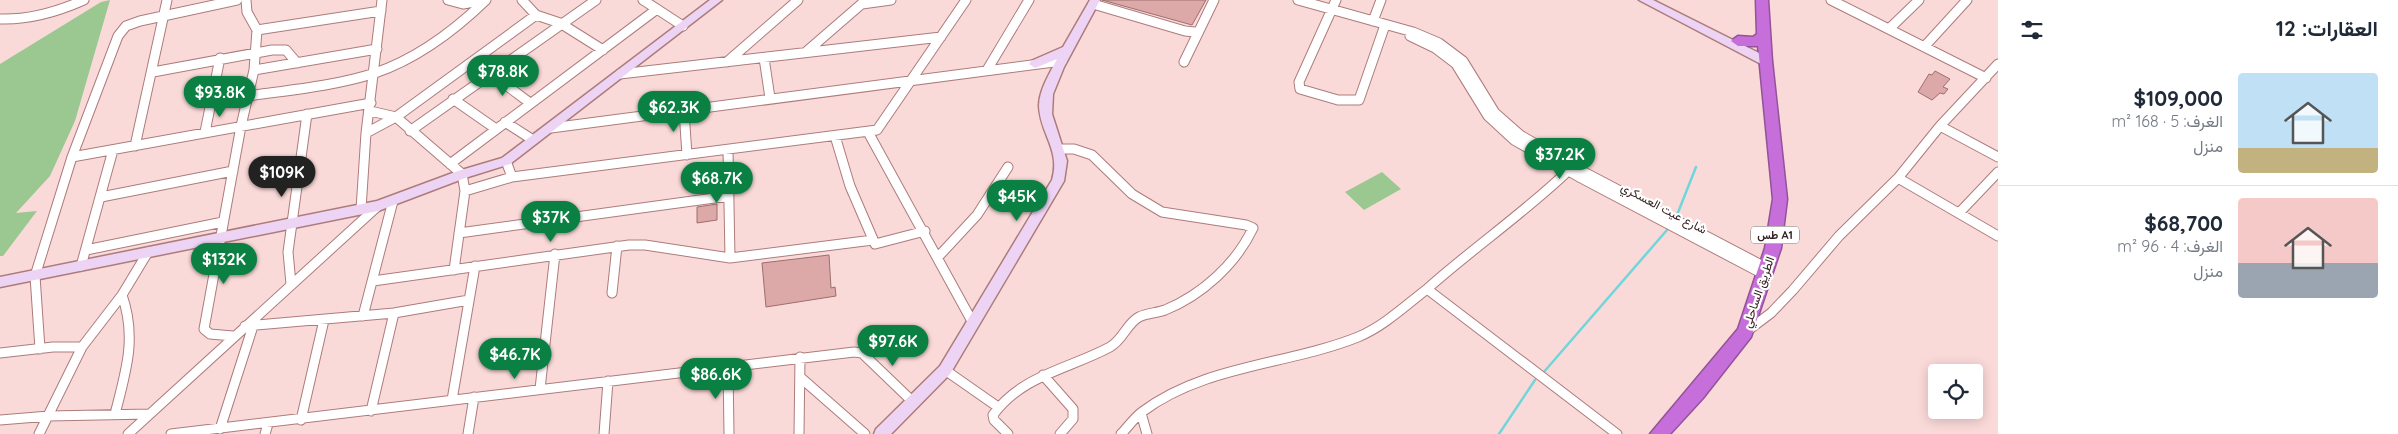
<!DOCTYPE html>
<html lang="ar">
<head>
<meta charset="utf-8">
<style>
	body { margin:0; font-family:Quicksand,Vazirmatn,sans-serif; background:#f6f6f7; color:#1f2937; direction:rtl; height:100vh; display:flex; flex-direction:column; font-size:19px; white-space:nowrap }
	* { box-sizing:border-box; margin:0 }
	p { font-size:16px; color:#747a83 }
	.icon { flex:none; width:28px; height:28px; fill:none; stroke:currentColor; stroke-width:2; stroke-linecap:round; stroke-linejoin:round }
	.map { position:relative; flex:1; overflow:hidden; direction:ltr }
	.sheet { display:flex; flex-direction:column; background:#fff; width:400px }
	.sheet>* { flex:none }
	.tools { position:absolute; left:1928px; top:364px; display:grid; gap:10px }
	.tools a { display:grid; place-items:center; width:55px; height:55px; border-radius:5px; background:#fff; box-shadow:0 2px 12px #0003; font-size:25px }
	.price { position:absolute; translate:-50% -42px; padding:0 11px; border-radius:18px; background:#0b8043; color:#fff; font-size:16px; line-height:32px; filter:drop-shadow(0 1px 2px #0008) }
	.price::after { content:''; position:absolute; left:50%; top:30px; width:15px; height:11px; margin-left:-8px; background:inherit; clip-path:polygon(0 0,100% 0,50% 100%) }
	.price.active { background:#222; color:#fff }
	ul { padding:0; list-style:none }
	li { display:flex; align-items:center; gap:15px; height:125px; padding:0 20px }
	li+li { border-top:1px solid #e0e1e3 }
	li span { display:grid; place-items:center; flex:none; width:140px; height:100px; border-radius:5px; color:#555 }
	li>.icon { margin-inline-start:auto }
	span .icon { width:60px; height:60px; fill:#fffc; stroke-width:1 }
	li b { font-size:21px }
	h2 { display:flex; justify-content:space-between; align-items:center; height:60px; padding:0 20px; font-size:21px }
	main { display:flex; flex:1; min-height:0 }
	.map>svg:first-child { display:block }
</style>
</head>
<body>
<main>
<section class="sheet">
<h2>العقارات: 12<svg class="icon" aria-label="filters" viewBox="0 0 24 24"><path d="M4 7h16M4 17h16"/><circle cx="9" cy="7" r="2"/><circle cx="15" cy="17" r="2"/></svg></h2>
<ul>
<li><span style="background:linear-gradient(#bfe0f5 75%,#c2b280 0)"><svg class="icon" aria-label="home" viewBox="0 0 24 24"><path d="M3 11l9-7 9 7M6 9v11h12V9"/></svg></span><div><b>$109,000</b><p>الغرف: 5 · 168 m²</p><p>منزل</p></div></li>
<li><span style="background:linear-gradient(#f6c9c9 65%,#9aa5b1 0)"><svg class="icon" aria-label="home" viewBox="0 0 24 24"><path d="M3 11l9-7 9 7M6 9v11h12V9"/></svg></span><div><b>$68,700</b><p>الغرف: 4 · 96 m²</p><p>منزل</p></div></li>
</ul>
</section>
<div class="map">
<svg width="1998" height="434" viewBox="0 0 1998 434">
	<rect width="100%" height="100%" fill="#fadad9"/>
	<!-- green -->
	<path fill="#9ac890" d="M110 0 75 121 50 176 16 213 37 211 3 256H0V64L101 2Z
		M1382 172 1401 189 1364 210 1345 192Z"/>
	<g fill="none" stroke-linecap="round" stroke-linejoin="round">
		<!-- stream -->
		<path stroke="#70d6db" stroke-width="2.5" d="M1677 215 1696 167
			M1543 373 1667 230
			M1499 434 1535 380"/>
	</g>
	<!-- building -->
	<path fill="#dca9a8" stroke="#9d6e6e" d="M1102 0H1206L1192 25Z
		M1935 71 1950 79 1943 87 1948 89 1944 94 1940 93 1932 100 1918 92 1929 74 1932 75Z
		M717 204V220L697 223V207Z
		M829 255 831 288 835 287 836 296 766 307 762 263Z"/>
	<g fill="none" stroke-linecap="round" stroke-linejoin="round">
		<defs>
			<path id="street" d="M448 0 463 4 484 0
				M522 0 536 15 560 23 603 50
				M643 0 683 26
				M1298 0 1413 32 1439 43 1463 61 1495 113 1520 135 1584 172 1767 268
				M1336 0 1299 82 1300 89 1338 100H1359L1385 25
				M1831 0 1986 78
				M862 4 891 0
				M1093 4 1185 31 1195 32
				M0 19C30 20 57 12 84 0
				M1373 21 1381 0
				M1889 29 1919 0
				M257 30 381 11
				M1410 36 1435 48 1456 64 1488 116 1514 140 1581 178 1765 275
				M1924 47 1967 0
				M806 52 866 0
				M764 58 770 98
				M727 62 798 0
				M1184 62 1214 0
				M254 70 377 49
				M987 70 1029 0
				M153 72 272 50H286L297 63
				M490 73 530 103
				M620 74 941 37
				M248 96C290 90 335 86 375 73 416 59 455 30 486 0
				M453 99 496 129
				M370 111 396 117 462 174 465 191 454 270
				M684 111 687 155
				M505 122 533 140
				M1940 126 1998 157
				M551 128 1062 61
				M410 131 596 0
				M205 132 220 58
				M868 132 973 323
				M366 133 396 117 536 15
				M835 136 850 186 875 244 925 231
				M135 146 167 0
				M728 150 730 258
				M72 157 371 103
				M506 161 512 177
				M450 164 657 9
				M1898 178 1998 236
				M465 191 512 177 877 130 966 0
				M101 197 233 171
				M361 209 366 133 382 0
				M1959 213 1998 172
				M459 233 729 196
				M86 250 223 222
				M938 257 977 215 1008 167
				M81 266 113 150
				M373 281 629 245H645L730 258 873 240
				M291 284 288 252 307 114
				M1427 289C1473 248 1524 213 1568 171
				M612 293 617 246
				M363 316 393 201
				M245 326 394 313 469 300
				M1747 331 1771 313 1793 290 1839 236 1898 178 1940 126 1998 64
				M233 336 210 334 204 329 241 126 254 70 257 30 247 12 246 0
				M40 349 35 276 72 157 118 36 126 26 140 21 237 0
				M0 353 53 347H82
				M728 366 729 434
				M945 370 998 407
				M1043 375 1073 409V419L1060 434
				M800 377 865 434
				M540 389 555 254
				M452 400 475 266
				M371 411 394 313
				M1141 413 1147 434
				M115 414C126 371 137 338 122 295
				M0 420 49 416 149 414
				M301 420 324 320
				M220 429 253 326
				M39 434 82 347 122 295 148 252
				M128 434 378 206
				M171 434 854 352 862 353 913 402
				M265 434 268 424
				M468 434 474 397
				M604 434 608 381
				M799 434 800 357
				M1008 434 994 420 993 415C1022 375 1069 369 1110 347 1123 340 1127 323 1139 317 1147 313 1157 313 1165 310 1202 295 1236 264 1253 228L1246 225 1162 212 1132 194 1092 155 1074 149H1059
				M1121 434C1128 427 1134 418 1142 412 1204 365 1288 365 1358 337 1384 326 1405 306 1427 289L1617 434"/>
			<path id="secondary" d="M710 0H722L510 164 465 178 378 211 0 287V277L377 201 458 171 502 158Z
				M1090 0H1100L1064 67 1053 94 1052 114 1067 161 1064 181 950 374 891 434H874L876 429 940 366 1052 180C1061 150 1040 134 1039 106 1039 90 1050 73 1057 59L1035 68 1029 64 1031 61 1063 47Z
				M1639 0H1653L1769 58 1771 61 1765 65 1761 64Z"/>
			<path id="highway" d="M1756 0H1768L1772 61 1787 199 1781 248 1751 337 1703 398 1670 434H1650L1738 329 1765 248 1773 199 1758 46H1738L1731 41 1738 36 1753 37 1757 34Z"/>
		</defs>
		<!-- street casing -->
		<use href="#street" stroke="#ac7c7b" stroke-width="11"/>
		<!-- secondary casing -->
		<use href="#secondary" stroke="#ac7c7b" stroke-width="3"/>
		<!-- highway casing -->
		<use href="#highway" stroke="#935399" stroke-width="3"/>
		<!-- street -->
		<use href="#street" stroke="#fff" stroke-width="9"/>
		<!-- secondary -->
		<use href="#secondary" fill="#eed4f4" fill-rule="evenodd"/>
		<!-- highway -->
		<use href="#highway" fill="#c66ed9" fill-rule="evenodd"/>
	</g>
	<g text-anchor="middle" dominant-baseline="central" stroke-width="4.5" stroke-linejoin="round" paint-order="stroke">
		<!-- shield labels -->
		<rect fill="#fff" stroke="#716464" stroke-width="1" x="1751" y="226.5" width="48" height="17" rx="4"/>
		<g font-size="11" font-weight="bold" fill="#342121">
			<text x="1775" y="235">طس A1</text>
		</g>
		<!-- street labels -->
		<g font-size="12" fill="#342121" stroke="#fff">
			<text transform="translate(1664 208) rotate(28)">شارع عيت العسكري</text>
			<text transform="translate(1758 292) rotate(-71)">الطريق الساحلي</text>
		</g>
	</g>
</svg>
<div class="tools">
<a><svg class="icon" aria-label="locate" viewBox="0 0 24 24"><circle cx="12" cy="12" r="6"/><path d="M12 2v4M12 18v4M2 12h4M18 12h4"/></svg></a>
</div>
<b class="price" style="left:503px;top:97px">$78.8K</b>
<b class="price" style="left:220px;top:118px">$93.8K</b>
<b class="price" style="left:674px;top:133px">$62.3K</b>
<b class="price" style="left:1560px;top:180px">$37.2K</b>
<b class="price active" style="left:282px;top:198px">$109K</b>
<b class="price" style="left:717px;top:204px">$68.7K</b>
<b class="price" style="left:1017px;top:222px">$45K</b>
<b class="price" style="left:551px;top:243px">$37K</b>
<b class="price" style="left:224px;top:285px">$132K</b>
<b class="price" style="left:893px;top:367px">$97.6K</b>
<b class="price" style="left:515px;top:380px">$46.7K</b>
<b class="price" style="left:716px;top:400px">$86.6K</b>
</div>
</main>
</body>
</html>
